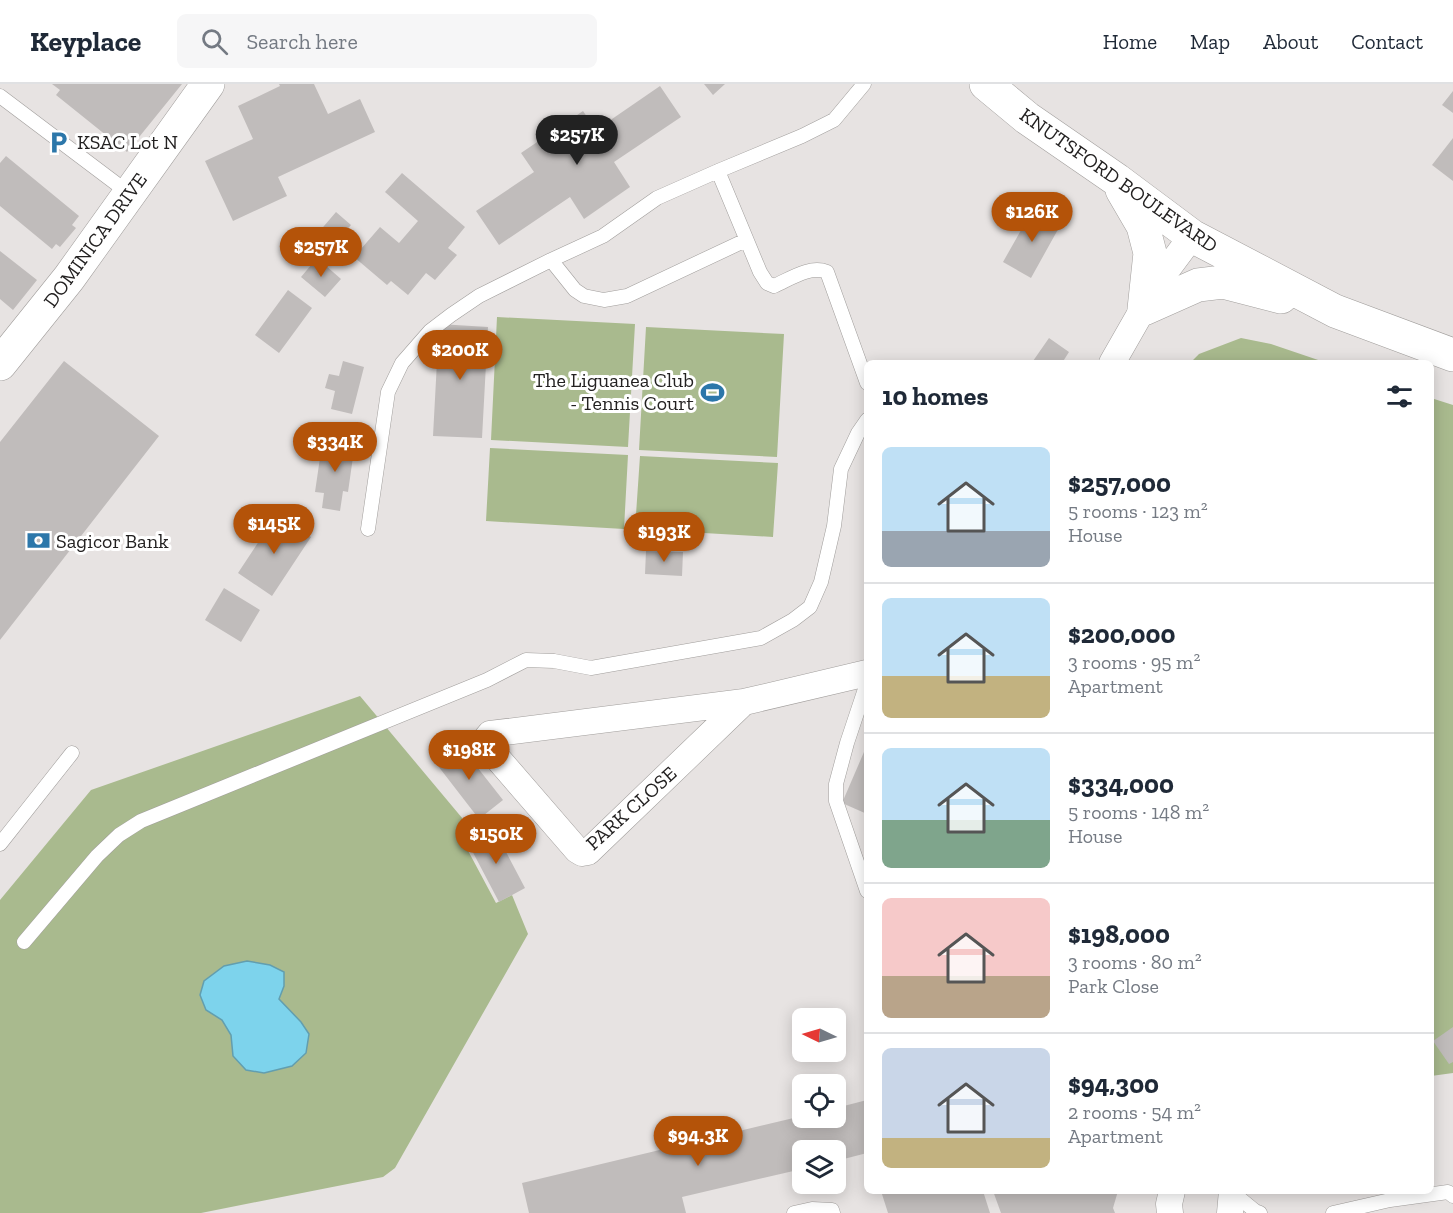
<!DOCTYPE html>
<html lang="en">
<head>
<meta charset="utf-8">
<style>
	body { margin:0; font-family:"Zilla Slab",serif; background:#f6f6f7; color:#1f2937; height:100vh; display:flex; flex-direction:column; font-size:22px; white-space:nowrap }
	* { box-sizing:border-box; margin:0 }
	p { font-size:20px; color:#747a83 }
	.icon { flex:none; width:33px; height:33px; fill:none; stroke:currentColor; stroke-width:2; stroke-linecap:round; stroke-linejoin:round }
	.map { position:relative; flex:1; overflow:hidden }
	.sheet { position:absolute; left:864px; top:276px; width:570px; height:834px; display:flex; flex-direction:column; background:#fff; border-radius:9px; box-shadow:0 3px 15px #0003 }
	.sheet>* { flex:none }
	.needle { width:39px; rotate:275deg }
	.fabs { position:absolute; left:792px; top:924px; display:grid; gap:12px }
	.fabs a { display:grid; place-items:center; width:54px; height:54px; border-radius:9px; background:#fff; box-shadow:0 3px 15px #0003; font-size:30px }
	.price { position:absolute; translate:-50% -51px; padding:0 14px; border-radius:21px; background:#b45309; color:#fff; font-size:20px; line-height:39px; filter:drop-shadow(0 2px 3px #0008) }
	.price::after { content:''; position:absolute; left:50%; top:36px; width:18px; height:14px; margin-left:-9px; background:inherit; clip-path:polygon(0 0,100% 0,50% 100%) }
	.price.on { background:#222; color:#fff }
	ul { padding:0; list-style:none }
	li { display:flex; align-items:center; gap:18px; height:150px; padding:0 18px }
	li+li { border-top:2px solid #e0e1e3 }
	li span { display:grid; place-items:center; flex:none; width:168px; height:120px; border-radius:9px; color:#555 }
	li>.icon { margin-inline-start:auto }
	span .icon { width:72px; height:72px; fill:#fffc; stroke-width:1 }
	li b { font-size:26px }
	h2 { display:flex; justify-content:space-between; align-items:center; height:72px; padding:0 18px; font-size:26px }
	header { display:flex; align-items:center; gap:36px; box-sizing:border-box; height:84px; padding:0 30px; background:#fff; border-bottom:2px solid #e0e1e3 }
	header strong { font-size:28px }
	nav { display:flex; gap:33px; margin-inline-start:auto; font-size:21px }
	.search { width:420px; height:54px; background:#f6f6f7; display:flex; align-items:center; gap:15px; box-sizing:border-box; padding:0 21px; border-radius:9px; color:#747a83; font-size:22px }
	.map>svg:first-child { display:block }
</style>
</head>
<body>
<header>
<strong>Keyplace</strong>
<div class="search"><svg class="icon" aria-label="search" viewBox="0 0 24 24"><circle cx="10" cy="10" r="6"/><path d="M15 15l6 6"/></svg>Search here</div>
<nav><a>Home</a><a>Map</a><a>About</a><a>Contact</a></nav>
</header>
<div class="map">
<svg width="1453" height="1129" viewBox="0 0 1453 1129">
	<rect width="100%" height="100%" fill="#e7e3e2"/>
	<!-- green -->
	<path fill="#a9ba8e" d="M497 233 635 240 628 363 491 356Z
		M646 243 784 250 777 373 639 366Z
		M1241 254 1271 260 1327 279H1190L1199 270Z
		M1431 314 1453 321V989L1431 992Z
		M490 364 628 371 624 445 486 437Z
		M640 372 778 379 773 453 635 445Z
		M360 612 478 753 465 761 496 819 512 811 528 850 395 1084 383 1093 201 1129H0V816L91 706Z"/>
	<!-- water -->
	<path fill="#7dd3ec" stroke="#629eaf" stroke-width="1.5" d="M247 877 270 881 284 888V902L279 915 301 938 309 950 306 969 292 982 264 989 246 986 233 972 231 951 222 936 206 926 200 911 204 897 224 882Z"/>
	<!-- building -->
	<path fill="#c0bcbb" d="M52 0H182L127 68 56 11 60 6Z
		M279 0H314L328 30 360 15 375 48 278 93 287 112 233 137 205 77 253 55 238 22 280 2Z
		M704 0H725L713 11Z
		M660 2 681 33 614 78 630 103 584 135 570 113 499 161 476 127 534 88 521 69 583 27 596 46Z
		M1453 7V29L1442 21Z
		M1453 54V97L1432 81Z
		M6 72 79 132 72 141 76 144 60 163 56 160 52 165 0 122V79Z
		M402 89 465 143 448 164 457 171 435 196 426 189 408 211 391 197 387 201 354 173 380 143 399 159 418 137 385 108Z
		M1033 125 1061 140 1031 194 1003 178Z
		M336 128 351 141 322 176 306 163Z
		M0 167 37 196 13 226 0 215Z
		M317 174 341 195 325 213 301 193Z
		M288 206 312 224 279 269 255 251Z
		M439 240 488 243 482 354 433 352Z
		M1049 254 1069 268 1062 279H1036L1033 277Z
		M64 277 159 352 0 556V358Z
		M343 277 364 283 352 330 331 325 335 307 325 304 329 290 339 292Z
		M332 355 355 359 348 408 343 407 340 427 322 424 324 409 315 408 321 367 330 369Z
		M277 430 311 453 272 512 238 489Z
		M646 467 683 468 682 492 645 490Z
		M224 504 260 526 241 558 205 536Z
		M459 660 503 716 479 735 435 678Z
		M867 661V730L842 719Z
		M494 745 525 804 499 818 468 759Z
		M1453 943V978L1449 980 1433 957Z
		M867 1016V1069L836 1077V1066H802V1085L682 1113 686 1129H529L522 1099 802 1032V1034H836V1024Z
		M881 1107H983L990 1129H888Z
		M993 1107H1118L1113 1124 1115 1129H1001Z"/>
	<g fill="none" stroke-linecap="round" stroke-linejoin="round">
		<defs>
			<path id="lane" d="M0 12 130 110
				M718 87 760 188 767 199 774 202C790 195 810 181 827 188L867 299
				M551 176 575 206 584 212 604 216 627 212 746 156
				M368 445 388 308 402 279 430 247 451 231 479 212 551 176 603 152 657 114 718 87 802 52 834 36 864 0
				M867 599 847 659 836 700V717L867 807
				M0 760 72 669
				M24 858 97 772 119 751 141 737 487 596 526 576 554 577 591 584 761 554 793 536 810 523 821 498 834 442 841 385 858 349 867 336
				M1232 1108 1255 1127 1260 1129
				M794 1129 812 1125 832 1126 833 1129
				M1333 1129 1390 1116 1448 1108 1453 1112"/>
			<path id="street" d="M1112 279 1160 195 1192 152
				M744 618 588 768 582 769 577 766 487 662 485 656 490 650 744 618 867 589
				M1170 1129 1169 1120 1172 1107
				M1230 1129 1232 1107"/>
			<path id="secondary" d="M986 0 1027 34 1117 96 1192 152 1335 227 1453 271
				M1122 106 1143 142 1150 169 1144 225 1198 201 1223 198 1281 213
				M0 280 69 194 208 0"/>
		</defs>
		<!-- lane casing -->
		<use href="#lane" stroke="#a19e9c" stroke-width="15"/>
		<!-- street casing -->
		<use href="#street" stroke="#a19e9c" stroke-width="27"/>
		<!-- secondary casing -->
		<use href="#secondary" stroke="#a19e9c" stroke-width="34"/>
		<!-- lane -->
		<use href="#lane" stroke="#fff" stroke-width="14"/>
		<!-- street -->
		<use href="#street" stroke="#fff" stroke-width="26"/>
		<!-- secondary -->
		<use href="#secondary" stroke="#fff" stroke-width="33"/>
	</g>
	<!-- icons -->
	<defs>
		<symbol id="parking-bare" viewBox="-9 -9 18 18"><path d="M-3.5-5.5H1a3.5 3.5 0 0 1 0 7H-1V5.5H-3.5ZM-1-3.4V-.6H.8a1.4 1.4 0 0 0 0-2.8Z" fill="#2c77aa" stroke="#fff" stroke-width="2.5" paint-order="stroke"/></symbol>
		<symbol id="stadium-bare" viewBox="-9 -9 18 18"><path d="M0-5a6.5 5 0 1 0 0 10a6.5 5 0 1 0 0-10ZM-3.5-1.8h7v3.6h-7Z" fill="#2c77aa" stroke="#fff" stroke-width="2.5" paint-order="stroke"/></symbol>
		<symbol id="bank-bare" viewBox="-9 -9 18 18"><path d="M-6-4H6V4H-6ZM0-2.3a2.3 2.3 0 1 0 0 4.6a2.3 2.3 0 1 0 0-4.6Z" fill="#2c77aa" stroke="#fff" stroke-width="2.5" paint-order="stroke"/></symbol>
	</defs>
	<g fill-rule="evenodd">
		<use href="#parking-bare" x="42" y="42" width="33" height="33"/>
		<use href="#stadium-bare" x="696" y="292" width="33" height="33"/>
		<use href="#bank-bare" x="22" y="440" width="33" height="33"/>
	</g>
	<g text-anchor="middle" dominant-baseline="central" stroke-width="6" stroke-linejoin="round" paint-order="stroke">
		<!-- poi labels -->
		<g font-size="20" fill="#232121" stroke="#fff" text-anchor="start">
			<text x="77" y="58">KSAC Lot N</text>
			<text x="694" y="296" text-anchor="end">The Liguanea Club<tspan x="694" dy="23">- Tennis Court</tspan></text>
			<text x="56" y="457">Sagicor Bank</text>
		</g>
		<!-- street labels -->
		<g font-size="20" fill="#232121" stroke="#fff">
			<text transform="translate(1119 96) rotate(35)">KNUTSFORD BOULEVARD</text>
			<text transform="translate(95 156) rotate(-54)">DOMINICA DRIVE</text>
			<text transform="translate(631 724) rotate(-42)">PARK CLOSE</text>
		</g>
	</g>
</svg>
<div class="fabs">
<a><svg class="needle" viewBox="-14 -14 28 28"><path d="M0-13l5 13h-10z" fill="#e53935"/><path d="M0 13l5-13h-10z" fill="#747a83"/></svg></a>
<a><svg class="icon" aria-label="locate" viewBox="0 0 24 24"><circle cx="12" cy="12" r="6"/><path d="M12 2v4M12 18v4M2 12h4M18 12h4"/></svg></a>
<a><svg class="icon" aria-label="layers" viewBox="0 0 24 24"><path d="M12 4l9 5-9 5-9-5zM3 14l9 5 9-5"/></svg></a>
</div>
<b class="price on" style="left:577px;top:82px">$257K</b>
<b class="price" style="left:1032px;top:159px">$126K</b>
<b class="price" style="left:321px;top:194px">$257K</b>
<b class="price" style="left:460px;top:297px">$200K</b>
<b class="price" style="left:335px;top:389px">$334K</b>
<b class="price" style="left:274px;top:471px">$145K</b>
<b class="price" style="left:664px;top:479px">$193K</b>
<b class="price" style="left:469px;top:697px">$198K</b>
<b class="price" style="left:496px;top:781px">$150K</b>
<b class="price" style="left:698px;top:1083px">$94.3K</b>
<section class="sheet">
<h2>10 homes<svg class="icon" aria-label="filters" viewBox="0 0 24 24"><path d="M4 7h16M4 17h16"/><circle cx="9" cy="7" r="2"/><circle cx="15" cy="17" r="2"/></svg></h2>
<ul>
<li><span style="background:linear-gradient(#bfe0f5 70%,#9aa5b1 0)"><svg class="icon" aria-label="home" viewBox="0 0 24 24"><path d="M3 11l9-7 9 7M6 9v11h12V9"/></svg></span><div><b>$257,000</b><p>5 rooms · 123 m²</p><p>House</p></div></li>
<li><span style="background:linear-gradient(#bfe0f5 65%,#c2b280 0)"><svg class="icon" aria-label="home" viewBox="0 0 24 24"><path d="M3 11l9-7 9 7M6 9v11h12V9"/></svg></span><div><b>$200,000</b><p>3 rooms · 95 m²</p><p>Apartment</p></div></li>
<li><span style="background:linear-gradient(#bfe0f5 60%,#7fa58c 0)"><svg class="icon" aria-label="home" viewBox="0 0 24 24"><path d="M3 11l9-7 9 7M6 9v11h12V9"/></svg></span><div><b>$334,000</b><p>5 rooms · 148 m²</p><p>House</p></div></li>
<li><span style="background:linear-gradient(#f6c9c9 65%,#b9a48a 0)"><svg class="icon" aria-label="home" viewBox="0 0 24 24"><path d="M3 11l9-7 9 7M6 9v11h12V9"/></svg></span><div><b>$198,000</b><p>3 rooms · 80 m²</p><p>Park Close</p></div></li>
<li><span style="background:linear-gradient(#c9d6e8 75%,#c2b280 0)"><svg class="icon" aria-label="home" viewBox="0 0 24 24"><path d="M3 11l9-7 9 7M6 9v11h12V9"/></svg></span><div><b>$94,300</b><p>2 rooms · 54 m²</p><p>Apartment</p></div></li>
</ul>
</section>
</div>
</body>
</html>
